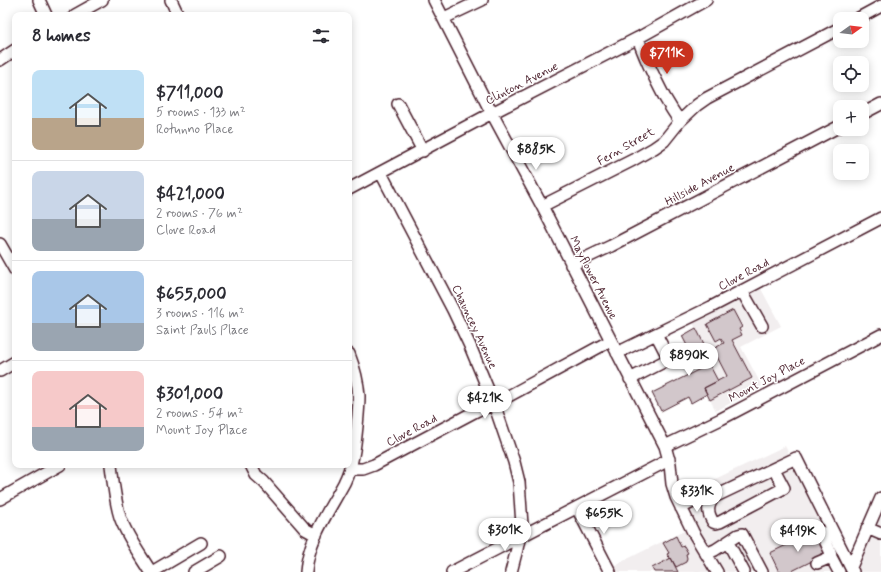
<!DOCTYPE html>
<html lang="en">
<head>
<meta charset="utf-8">
<style>
	body { margin:0; font-family:Mynerve,sans-serif; background:#f7f7f7; color:#2b2b33; height:100vh; display:flex; flex-direction:column; font-size:15px; white-space:nowrap }
	* { box-sizing:border-box; margin:0 }
	p { font-size:13px; color:#7c7c81 }
	.icon { flex:none; width:22px; height:22px; fill:none; stroke:currentColor; stroke-width:2; stroke-linecap:round; stroke-linejoin:round }
	.map { position:relative; flex:1; overflow:hidden }
	.drawer { position:absolute; left:12px; top:12px; width:340px; height:456px; display:flex; flex-direction:column; background:#fff; border-radius:8px; box-shadow:0 2px 10px #0003 }
	.drawer>* { flex:none }
	.needle { width:26px; rotate:75deg }
	.fabs { position:absolute; left:833px; top:12px; display:grid; gap:8px }
	.fabs a { display:grid; place-items:center; width:36px; height:36px; border-radius:8px; background:#fff; box-shadow:0 2px 10px #0003; font-size:20px }
	.price { position:absolute; translate:-50% -34px; padding:0 9px; border-radius:14px; background:#fff; color:#222; font-size:13px; line-height:26px; filter:drop-shadow(0 1px 2px #0008) }
	.price::after { content:''; position:absolute; left:50%; top:24px; width:12px; height:9px; margin-left:-6px; background:inherit; clip-path:polygon(0 0,100% 0,50% 100%) }
	.price.current { background:#c8321e; color:#fff }
	ul { padding:0; list-style:none }
	li { display:flex; align-items:center; gap:12px; height:100px; padding:0 20px }
	li+li { border-top:1px solid #e1e1e2 }
	li span { display:grid; place-items:center; flex:none; width:112px; height:80px; border-radius:8px; color:#555 }
	li>.icon { margin-inline-start:auto }
	span .icon { width:48px; height:48px; fill:#fffc; stroke-width:1 }
	li b { font-size:17px }
	h2 { display:flex; justify-content:space-between; align-items:center; height:48px; padding:0 20px; font-size:17px }
	.map>svg:first-child { display:block }
</style>
</head>
<body>
<div class="map">
<svg width="881" height="572" viewBox="0 0 881 572">
	<rect width="100%" height="100%" fill="#fff"/>
	<filter id="ink" filterUnits="userSpaceOnUse"><feTurbulence type="fractalNoise" baseFrequency=".025" numOctaves="2"/><feDisplacementMap in="SourceGraphic" scale="8" xChannelSelector="R" yChannelSelector="G"/><feConvolveMatrix kernelMatrix="1 2 1 2 8 2 1 2 1" color-interpolation-filters="sRGB"/></filter>
	<g filter="url(#ink)">
		<!-- built -->
		<path fill="#f2eeef" d="M760 287 781 326 741 347 762 386 716 411 704 388 718 381 709 364 705 366 703 362 696 328 693 323Z
			M785 446 849 572H721L679 496Z
			M876 517 881 519V572H857L854 567Z
			M686 530 712 572H613L611 567Z"/>
		<!-- building -->
		<path fill="#d2c7cb" stroke="#4a1f2b" d="M733 310 742 327 739 329 742 335 732 340 752 378 710 400 704 388 727 376 713 349 724 343 721 338 716 341 707 324Z
			M696 328 711 358 703 362 705 366 709 364 718 381 704 388 707 394 691 403 688 397 661 411 652 393 702 368 700 364 697 365 682 336Z
			M815 531 826 554 790 572H779L770 553Z
			M676 536 681 547 684 546 688 553 686 554 687 558 686 562 676 567 671 558 670 559 667 554 669 553 663 543Z
			M671 558 678 572H654L652 568Z"/>
		<g fill="none" stroke-linecap="round" stroke-linejoin="round">
			<defs>
				<path id="minor" d="M39 0 46 15
					M171 0 178 15
					M434 0 488 106 542 206 665 446 670 464 672 484 676 497 693 532 717 572
					M75 15 102 0
					M444 18 482 0
					M857 19 881 6
					M638 38C645 59 655 79 665 98 670 106 674 114 680 121
					M0 60 15 50
					M398 104 423 151
					M862 114 881 104
					M381 173 453 310 470 346 494 404 514 462 519 482 522 525 517 549 511 572
					M349 189 492 113 638 38 706 0
					M542 206 633 160 654 148 664 141 680 121 697 105 707 98 840 28
					M0 244 15 270
					M571 265 611 246 840 126
					M742 291 762 326
					M617 353 711 307 881 218
					M669 359 675 360 684 356
					M0 371 15 362
					M630 379 669 359 656 334
					M665 446 721 419 881 335
					M111 465C113 482 115 501 120 517 127 537 140 554 151 572
					M251 465 256 475 264 482 305 529 316 535
					M351 469H363L374 465 478 410 494 404 610 341
					M714 497C707 506 707 512 713 522L716 523 720 522 784 488 774 469
					M0 499 60 465
					M577 508 610 572
					M681 508 702 497 707 496 714 497 796 458 853 572
					M867 528 881 534
					M821 532 830 551 831 557 839 572
					M727 543 731 548 744 572
					M706 554 715 550 738 535 742 534 762 572
					M817 563 831 557
					M851 567 881 498
					M152 572 201 543
					M194 572 221 556
					M306 572C308 539 329 511 344 483 353 465 355 446 357 426 358 416 359 406 359 396 358 382 354 367 349 354
					M452 572 661 464 669 459"/>
			</defs>
			<!-- minor casing -->
			<use href="#minor" stroke="#4a1f2b" stroke-width="14"/>
			<!-- minor -->
			<use href="#minor" stroke="#fff" stroke-width="11"/>
		</g>
	</g>
	<g text-anchor="middle" dominant-baseline="central" stroke-width="3" stroke-linejoin="round" paint-order="stroke">
		<!-- street labels -->
		<g font-size="12" fill="#4a1f2b" stroke="#fff">
			<text transform="translate(522 84) rotate(-27)">Clinton Avenue</text>
			<text transform="translate(626 147) rotate(-30)">Fern Street</text>
			<text transform="translate(700 185) rotate(-28)">Hillside Avenue</text>
			<text transform="translate(744 275) rotate(-28)">Clove Road</text>
			<text transform="translate(593 278) rotate(63)">Mayflower Avenue</text>
			<text transform="translate(474 327) rotate(65)">Chauncey Avenue</text>
			<text transform="translate(767 380) rotate(-28)">Mount Joy Place</text>
			<text transform="translate(412 431) rotate(-28)">Clove Road</text>
		</g>
	</g>
</svg>
<div class="fabs">
<a><svg class="needle" viewBox="-14 -14 28 28"><path d="M0-13l5 13h-10z" fill="#e53935"/><path d="M0 13l5-13h-10z" fill="#7c7c81"/></svg></a>
<a><svg class="icon" aria-label="locate" viewBox="0 0 24 24"><circle cx="12" cy="12" r="6"/><path d="M12 2v4M12 18v4M2 12h4M18 12h4"/></svg></a>
<a>+</a>
<a>−</a>
</div>
<b class="price current" style="left:667px;top:75px">$711K</b>
<b class="price" style="left:536px;top:171px">$885K</b>
<b class="price" style="left:689px;top:377px">$890K</b>
<b class="price" style="left:485px;top:420px">$421K</b>
<b class="price" style="left:697px;top:513px">$331K</b>
<b class="price" style="left:604px;top:535px">$655K</b>
<b class="price" style="left:505px;top:552px">$301K</b>
<b class="price" style="left:798px;top:553px">$419K</b>
<section class="drawer">
<h2>8 homes<svg class="icon" aria-label="filters" viewBox="0 0 24 24"><path d="M4 7h16M4 17h16"/><circle cx="9" cy="7" r="2"/><circle cx="15" cy="17" r="2"/></svg></h2>
<ul>
<li><span style="background:linear-gradient(#bfe0f5 60%,#b9a48a 0)"><svg class="icon" aria-label="home" viewBox="0 0 24 24"><path d="M3 11l9-7 9 7M6 9v11h12V9"/></svg></span><div><b>$711,000</b><p>5 rooms · 133 m²</p><p>Rotunno Place</p></div></li>
<li><span style="background:linear-gradient(#c9d6e8 60%,#9aa5b1 0)"><svg class="icon" aria-label="home" viewBox="0 0 24 24"><path d="M3 11l9-7 9 7M6 9v11h12V9"/></svg></span><div><b>$421,000</b><p>2 rooms · 76 m²</p><p>Clove Road</p></div></li>
<li><span style="background:linear-gradient(#a9c7e8 65%,#9aa5b1 0)"><svg class="icon" aria-label="home" viewBox="0 0 24 24"><path d="M3 11l9-7 9 7M6 9v11h12V9"/></svg></span><div><b>$655,000</b><p>3 rooms · 116 m²</p><p>Saint Pauls Place</p></div></li>
<li><span style="background:linear-gradient(#f6c9c9 70%,#9aa5b1 0)"><svg class="icon" aria-label="home" viewBox="0 0 24 24"><path d="M3 11l9-7 9 7M6 9v11h12V9"/></svg></span><div><b>$301,000</b><p>2 rooms · 54 m²</p><p>Mount Joy Place</p></div></li>
</ul>
</section>
</div>
</body>
</html>
